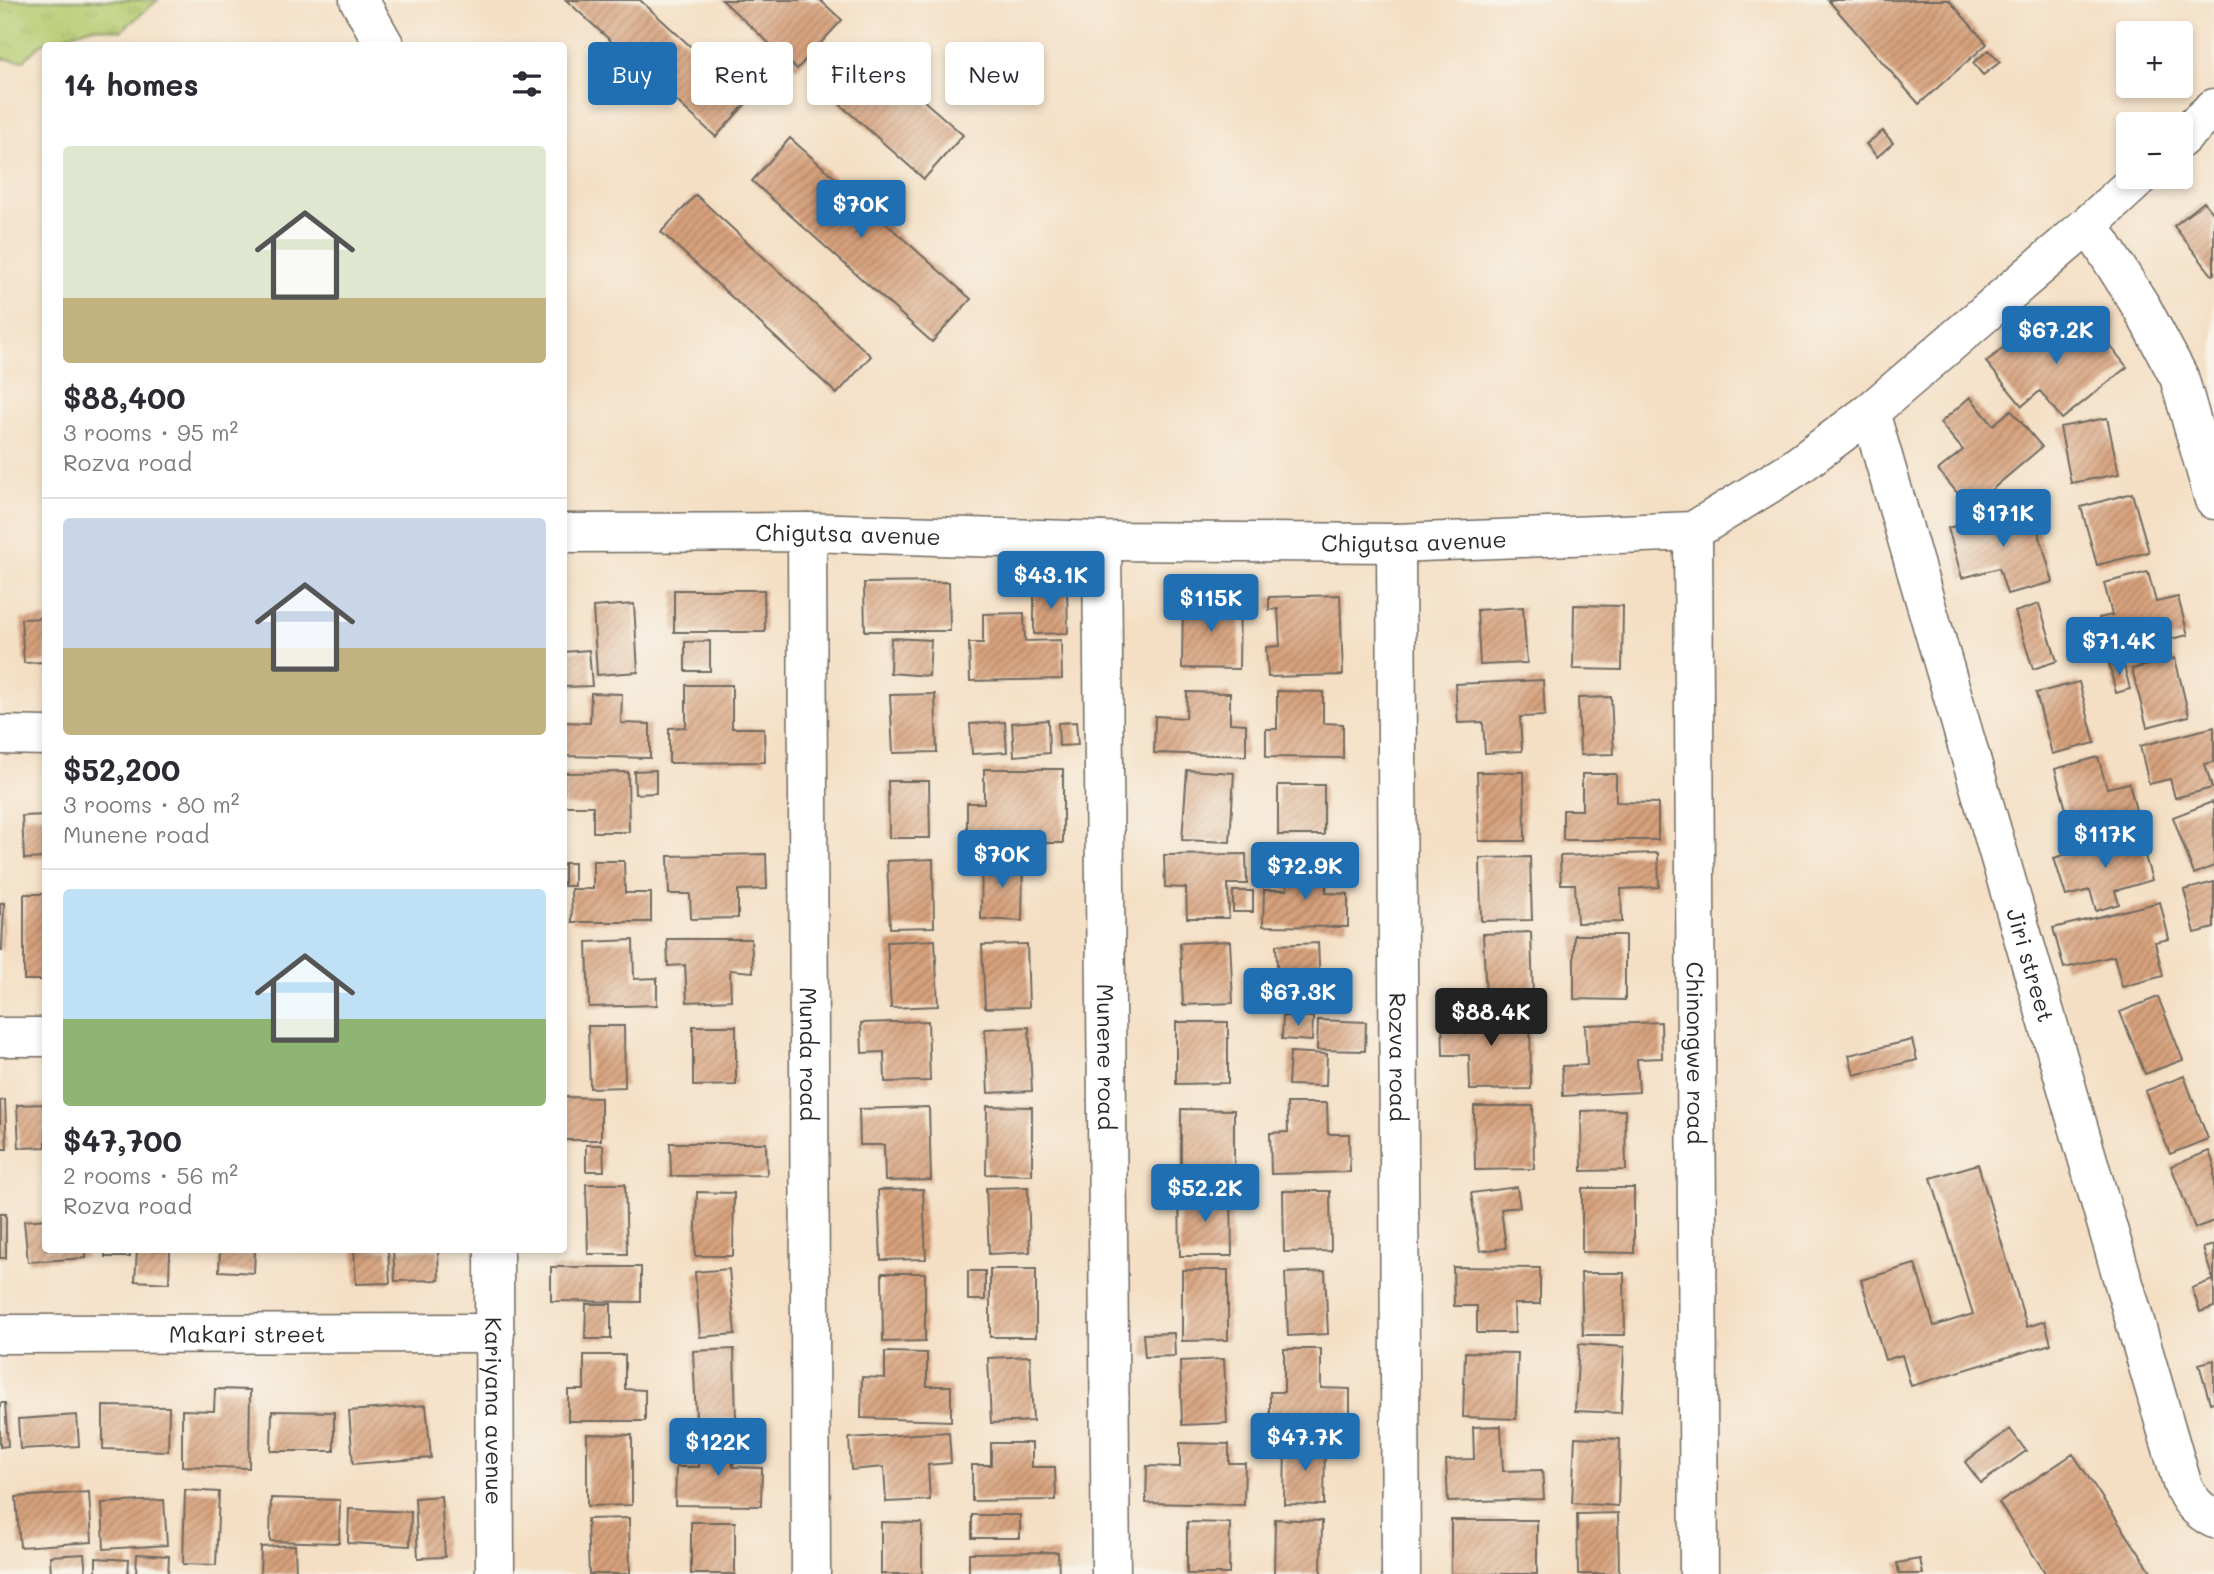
<!DOCTYPE html>
<html lang="en">
<head>
<meta charset="utf-8">
<style>
	body { margin:0; font-family:Mali,sans-serif; background:#f7f7f7; color:#2b2b33; height:100vh; display:flex; flex-direction:column; font-size:26px; white-space:nowrap }
	* { box-sizing:border-box; margin:0 }
	p { font-size:23px; color:#7c7c81 }
	.icon { flex:none; width:38px; height:38px; fill:none; stroke:currentColor; stroke-width:2; stroke-linecap:round; stroke-linejoin:round }
	.map { position:relative; flex:1; overflow:hidden }
	.details { position:absolute; left:42px; top:42px; width:525px; height:1211px; display:flex; flex-direction:column; background:#fff; border-radius:7px; box-shadow:0 4px 10px #0003 }
	.details>* { flex:none }
	.top-card { position:absolute; left:588px; top:42px; width:665px; height:63px; display:flex; gap:14px }
	.controls { position:absolute; left:2116px; top:21px; display:grid; gap:14px }
	.controls a { display:grid; place-items:center; width:77px; height:77px; border-radius:7px; background:#fff; box-shadow:0 4px 10px #0003; font-size:35px }
	.price { position:absolute; translate:-50% -60px; padding:0 16px; border-radius:7px; background:#1f6fb2; color:#fff; font-size:23px; line-height:46px; filter:drop-shadow(0 2px 4px #0008) }
	.price::after { content:''; position:absolute; left:50%; top:42px; width:21px; height:16px; margin-left:-10px; background:inherit; clip-path:polygon(0 0,100% 0,50% 100%) }
	.price.active { background:#222; color:#fff }
	ul { padding:0; list-style:none }
	li { display:grid; align-content:center; gap:14px; height:371px; padding:0 21px }
	li+li { border-top:2px solid #e1e1e2 }
	li span { display:grid; place-items:center; height:217px; border-radius:7px; color:#555 }
	li>.icon { margin-inline-start:auto }
	span .icon { width:126px; height:126px; fill:#fffc; stroke-width:1 }
	li b { font-size:30px }
	h2 { display:flex; justify-content:space-between; align-items:center; height:84px; padding:0 21px; font-size:30px }
	.pill { padding:0 24px; border-radius:7px; background:#fff; box-shadow:0 4px 10px #0003; font-size:24px; line-height:63px }
	.pill.active { background:#1f6fb2; color:#fff }
	.map>svg:first-child { display:block }
</style>
</head>
<body>
<div class="map">
<svg width="2214" height="1574" viewBox="0 0 2214 1574">
	<defs>
		<pattern id="park-tufts" width="24" height="20" patternUnits="userSpaceOnUse" patternTransform="scale(1.75)"><rect width="24" height="20" fill="#b6cb6f"/><path d="M3 7l-1-3M5 7V3M7 7l1-3M15 17l-1-3M17 17v-4M19 17l1-3" fill="none" stroke="#9dae60"/></pattern>
		<pattern id="building-hatch" width="6" height="6" patternUnits="userSpaceOnUse" patternTransform="scale(1.75)"><rect width="6" height="6" fill="#d7a17c"/><path d="M-1 1l2-2M0 6l6-6M5 7l2-2" fill="none" stroke="#af8366"/></pattern>
	</defs>
	<rect width="100%" height="100%" fill="#f7f3e8"/>
	<filter id="ink" filterUnits="userSpaceOnUse"><feTurbulence type="fractalNoise" baseFrequency=".0143" numOctaves="2"/><feDisplacementMap in="SourceGraphic" scale="14" xChannelSelector="R" yChannelSelector="G"/><feConvolveMatrix kernelMatrix="1 2 1 2 8 2 1 2 1" color-interpolation-filters="sRGB"/></filter>
	<filter id="wash" filterUnits="userSpaceOnUse"><feTurbulence type="fractalNoise" baseFrequency=".00686" numOctaves="4" result="noise"/><feDisplacementMap in="SourceGraphic" scale="28" xChannelSelector="R" yChannelSelector="G"/><feGaussianBlur stdDeviation="1.57" result="paint"/><feColorMatrix in="noise" values="0 0 0 0 0 0 0 0 0 0 0 0 0 0 0 0 0 1.4 0 .05"/><feComposite in="paint" operator="in"/></filter>
	<g filter="url(#wash)">
		<rect width="100%" height="100%" fill="#f4dfc4"/>
		<!-- park -->
		<path fill="url(#park-tufts)" stroke="#707b4d" stroke-width="2" d="M0 0H158L121 31 93 27 41 44 23 61 0 58Z"/>
		<g id="blocks">
			<!-- building -->
			<path fill="url(#building-hatch)" d="M566 0H640L749 100 716 137Z
				M722 0H820L842 20 797 69Z
				M1828 0H1949L1987 44 1919 104Z
				M1989 50 2000 62 1983 75 1973 63Z
				M874 57 963 135 924 179 835 100Z
				M1883 131 1893 143 1877 157 1866 144Z
				M790 138 971 299 932 342 752 181Z
				M696 195 871 356 837 394 661 232Z
				M2204 202 2214 214V274L2212 275 2174 226Z
				M2047 312 2073 344 2095 327 2127 367 2062 419 2040 391 2022 406 1986 362Z
				M1970 397 1993 425 2011 410 2042 447 1970 508 1938 470 1963 450 1940 423Z
				M2107 418 2119 474 2071 483 2060 427Z
				M2132 493 2149 552 2097 565 2081 507Z
				M2031 505 2053 582 2007 594 1999 568 1962 578 1948 528Z
				M2148 572 2156 602 2178 597 2188 635 2108 654 2099 618 2112 615 2104 583Z
				M949 582 950 631H865L864 583Z
				M1034 589H1067L1068 633 1034 634Z
				M674 590H764L765 632H674Z
				M1340 595 1343 675 1268 677 1266 647 1280 646 1278 609 1269 610V597Z
				M1183 600 1240 601 1239 669 1182 668Z
				M634 604 638 672 597 675 593 607Z
				M2039 604 2057 661 2033 669 2015 612Z
				M1574 605 1623 606 1622 670 1573 669Z
				M1523 607 1527 663 1480 665 1477 610Z
				M1024 613 1025 641 1061 640 1062 679 970 681 969 643H983V614Z
				M46 618V662L24 663 21 619Z
				M891 638 931 640 929 676 890 673Z
				M710 641V671H685V642Z
				M589 650 592 686 564 687V652Z
				M2175 658 2189 716 2147 727 2132 669Z
				M2123 661 2130 689 2116 693 2109 664Z
				M1543 680 1545 716 1520 717 1522 751 1485 753 1483 722 1458 723 1455 684Z
				M2079 682 2095 743 2052 754 2036 693Z
				M686 685H732V728H764L765 762 669 763V728L686 727Z
				M1277 691 1323 692V723L1343 724V758L1266 757V729H1277Z
				M1187 692 1230 693V723L1246 724V756L1154 753 1155 716 1186 718Z
				M591 693 622 694 621 723 650 724V758L564 756V722L590 723Z
				M935 694 937 752 893 753 890 695Z
				M1611 697 1614 754 1580 755 1578 698Z
				M1048 720 1049 753 1014 756 1012 723Z
				M1005 722 1007 752 972 754 970 724Z
				M1076 722 1078 745 1059 746 1058 723Z
				M2214 727V762L2205 764 2212 788 2175 798 2170 779 2149 784 2140 746Z
				M2098 757 2107 788 2129 783 2138 818 2073 835 2055 769Z
				M984 769H1063V843H967V803H984Z
				M656 770V793L635 794 634 771Z
				M1187 770 1234 773 1230 842 1182 840Z
				M628 772 629 832H593V806H564V773Z
				M1477 772H1524L1525 841H1479Z
				M1582 774H1616V802L1658 803V840H1563V810H1582Z
				M888 781H929L930 838H889Z
				M1278 785H1324V835H1278Z
				M2212 802 2214 806V866L2194 874 2173 817Z
				M46 815V858L24 859 22 816Z
				M2138 832 2152 880 2115 891 2119 904 2096 911 2090 890 2066 896 2054 858Z
				M1658 853 1659 887 1621 889 1622 922 1577 923 1575 884H1561L1560 856Z
				M766 854 767 889 738 890V918L691 919 690 894H669L668 856Z
				M1246 854 1247 884H1228L1229 918H1187L1186 888 1165 887 1164 855Z
				M1530 857 1532 920 1481 921 1480 858Z
				M982 858 1023 860 1022 921 981 919Z
				M933 859 934 927 890 928 887 861Z
				M593 861H624L625 893H651V922H572L571 889H593Z
				M564 863H574V886H564Z
				M1287 867 1326 868V893L1348 894V927L1263 926 1264 890H1287Z
				M2214 882V928L2195 933 2184 890Z
				M1233 891H1253V912H1233Z
				M24 894H46V980H24Z
				M2160 902 2169 939 2155 942 2163 976 2122 987 2114 956 2064 968 2053 928Z
				M0 903H4L2 951H0Z
				M1531 932 1533 997 1486 999 1483 934Z
				M1574 935H1625V1000L1574 999Z
				M667 939H751L753 972 730 970 731 1000 687 1002 685 965 668 966Z
				M633 940 634 979 657 978V1005L589 1007 587 942Z
				M935 940 938 1006 891 1008 887 942Z
				M1230 941 1233 1003 1183 1005 1180 943Z
				M1318 943 1321 1003 1279 1004 1276 945Z
				M1027 944 1029 1007 985 1008 982 945Z
				M2158 997 2183 1060 2145 1074 2120 1012Z
				M1442 1014H1530L1531 1089 1470 1090 1469 1055H1443Z
				M1283 1016 1313 1017 1312 1041 1282 1039Z
				M1318 1020 1366 1022 1365 1051 1317 1050Z
				M928 1021 930 1081 885 1082 884 1052 862 1053 861 1023Z
				M1176 1022H1228V1083L1176 1084Z
				M1661 1022 1662 1058 1637 1059 1639 1092 1563 1096 1562 1066 1587 1065 1585 1025Z
				M588 1026H624L625 1087 590 1088Z
				M693 1026H736V1085L693 1086Z
				M1029 1027 1032 1091 988 1093 985 1029Z
				M1912 1040 1917 1060 1854 1075 1849 1055Z
				M1290 1052 1327 1054 1326 1086 1288 1085Z
				M2184 1076 2208 1139 2170 1154 2145 1091Z
				M564 1097 601 1098V1140H564Z
				M5 1100 7 1149H0V1101Z
				M1287 1103H1327L1328 1134H1349L1350 1172 1271 1174 1270 1133 1288 1132Z
				M46 1104V1147L19 1148 17 1105Z
				M987 1106 1032 1107V1175L986 1174Z
				M1474 1106H1533L1534 1169 1475 1170Z
				M929 1107 931 1180 885 1181 884 1145H860L859 1109Z
				M1181 1109 1234 1110V1170H1181Z
				M1625 1110 1626 1170 1582 1171 1581 1111Z
				M670 1143H766L767 1175 671 1176Z
				M586 1145H603L604 1171H586Z
				M2209 1151 2214 1165V1221L2195 1228 2171 1166Z
				M1978 1164 2027 1327 2045 1321 2051 1344 1911 1386 1902 1355 1885 1360 1861 1280 1915 1264 1934 1326 1973 1314 1931 1178Z
				M586 1184H625L627 1254H588Z
				M1028 1187 1030 1252 989 1254 986 1188Z
				M1517 1187 1520 1207 1501 1209 1506 1248 1480 1251 1471 1193Z
				M1582 1188H1634V1253L1582 1252Z
				M923 1189 926 1259 881 1260 878 1190Z
				M1179 1191H1231L1232 1256H1180Z
				M1283 1191H1330L1331 1251 1284 1252Z
				M697 1192 734 1193 733 1256H695Z
				M0 1214H6V1258H0Z
				M46 1219V1250H86V1258L28 1262 24 1221Z
				M2214 1245V1307L2200 1312 2192 1288 2213 1280 2203 1248Z
				M105 1250H130V1257H105Z
				M137 1250H170L169 1283 135 1281Z
				M220 1250H255L254 1273 219 1271Z
				M354 1250H388L390 1283 356 1284Z
				M393 1250H438L439 1280 395 1281Z
				M551 1267H641V1302L551 1301Z
				M1453 1267 1540 1268V1304H1514L1515 1333H1477V1306H1454Z
				M729 1269 735 1334 700 1337 695 1272Z
				M990 1269H1036V1337H990Z
				M1182 1270H1228V1340L1182 1341Z
				M968 1271H985V1300H968Z
				M1325 1271 1328 1334 1288 1336 1285 1273Z
				M882 1273H925V1341L883 1342Z
				M1581 1273H1624L1625 1335H1583Z
				M586 1304H611V1339H585Z
				M1174 1333 1175 1356 1145 1357 1143 1334Z
				M1579 1344 1624 1347 1621 1413 1575 1411Z
				M734 1349 736 1418 696 1419 693 1351Z
				M1284 1349H1321V1388L1350 1389V1423L1270 1422V1392H1284Z
				M885 1352 927 1353V1386H951V1421L861 1418 862 1377 885 1378Z
				M1465 1352 1518 1353 1516 1419 1463 1417Z
				M584 1355H625V1389L645 1390V1421H568V1390H584Z
				M1030 1356 1033 1421 991 1423 988 1358Z
				M1224 1359 1227 1423 1182 1425 1180 1361Z
				M2214 1360V1402L2210 1403 2199 1364Z
				M215 1389 250 1390 249 1468 182 1466V1410L214 1411Z
				M0 1403H5L8 1446 0 1447Z
				M426 1405 431 1458 353 1464 349 1411Z
				M103 1406 169 1407 168 1451 103 1449Z
				M272 1411 334 1412V1451H271Z
				M77 1415 79 1446 20 1449 18 1419Z
				M1501 1426 1503 1471 1542 1470 1544 1499 1448 1502 1446 1460 1474 1459 1473 1427Z
				M2010 1429 2026 1451 1981 1483 1965 1462Z
				M949 1432 951 1463 928 1465 930 1500 886 1502 884 1467 851 1470 849 1438Z
				M587 1434 632 1435V1505L587 1506Z
				M699 1437H733V1467L762 1468 761 1506 675 1505 676 1467H699Z
				M1575 1437 1620 1439 1618 1506 1572 1503Z
				M1285 1442H1325L1324 1505 1284 1504Z
				M991 1443H1032V1467H1055L1056 1500 972 1501V1465H991Z
				M1180 1443 1229 1444V1463H1245L1244 1505 1146 1503 1147 1466 1180 1467Z
				M2073 1454 2153 1574H2046L1999 1503Z
				M185 1490 219 1492 216 1565 183 1564Z
				M89 1492 92 1542 20 1547 16 1497Z
				M441 1496 445 1557 418 1558 415 1498Z
				M271 1498 340 1500 339 1543 270 1541Z
				M164 1500 167 1545 104 1549 102 1503Z
				M349 1509 411 1512 410 1546 348 1543Z
				M1618 1513 1619 1574H1578L1577 1514Z
				M972 1515H1020V1538H972Z
				M629 1518 630 1574H589L587 1519Z
				M1275 1519 1322 1521 1321 1574H1274Z
				M1451 1520H1537V1574H1451Z
				M691 1522H735V1574H691Z
				M881 1522 922 1523V1574H881Z
				M1187 1522 1230 1523 1229 1574H1187Z
				M295 1545 296 1574H260L261 1547Z
				M1058 1552 1059 1574H969V1553Z
				M84 1554 86 1574H51L50 1556Z
				M137 1554 169 1556 168 1574H136Z
				M96 1558 129 1560 128 1574H96Z
				M1920 1559 1923 1574H1899L1897 1563Z"/>
		</g>
	</g>
	<g filter="url(#ink)">
		<use href="#blocks" fill-opacity="0" stroke="#716a61" stroke-width="2"/>
		<g fill="none" stroke-linecap="round" stroke-linejoin="round">
			<defs>
				<g id="minor">
					<path d="M359 0 385 46"/>
					<path d="M2180 139 2214 108"/>
					<path d="M2089 224 2142 308 2179 377 2214 500"/>
					<path id="s1" d="M1870 412 2182 1483C2189 1501 2198 1510 2214 1519"/>
					<path id="s2" d="M1693 531 1699 1574"/>
					<path id="s3" d="M807 532 811 1574"/>
					<path id="s4" d="M564 533 807 532 1102 541 1396 543 1693 531 1795 468 1870 412 2089 224 2140 177"/>
					<path id="s5" d="M1102 541 1111 1574"/>
					<path id="s6" d="M1396 543 1401 1574"/>
					<path d="M0 735 46 736"/>
					<path d="M0 1037H46"/>
					<path id="s7" d="M494 1250 495 1574"/>
					<path id="s8" d="M0 1334 495 1333"/>
				</g>
			</defs>
			<!-- minor casing -->
			<use href="#minor" stroke="#716a61" stroke-width="41"/>
			<!-- minor -->
			<use href="#minor" stroke="#fff" stroke-width="38"/>
		</g>
	</g>
	<g text-anchor="middle" dominant-baseline="central" stroke-width="5" stroke-linejoin="round" paint-order="stroke">
		<!-- street labels -->
		<g font-size="23" fill="#2b2b2b" stroke="#f7f3e8">
			<text stroke="none"><textPath href="#s4" startOffset="284">Chigutsa avenue</textPath></text>
			<text stroke="none"><textPath href="#s4" startOffset="850">Chigutsa avenue</textPath></text>
			<text stroke="none"><textPath href="#s1" startOffset="576">Jiri street</textPath></text>
			<text stroke="none"><textPath href="#s3" startOffset="522">Munda road</textPath></text>
			<text stroke="none"><textPath href="#s2" startOffset="522">Chinongwe road</textPath></text>
			<text stroke="none"><textPath href="#s5" startOffset="516">Munene road</textPath></text>
			<text stroke="none"><textPath href="#s6" startOffset="514">Rozva road</textPath></text>
			<text stroke="none"><textPath href="#s8" startOffset="247">Makari street</textPath></text>
			<text stroke="none"><textPath href="#s7" startOffset="161">Kariyana avenue</textPath></text>
		</g>
	</g>
</svg>
<div class="controls">
<a>+</a>
<a>−</a>
</div>
<b class="price" style="left:861px;top:240px">$70K</b>
<b class="price" style="left:2056px;top:366px">$67.2K</b>
<b class="price" style="left:2003px;top:549px">$171K</b>
<b class="price" style="left:1051px;top:611px">$43.1K</b>
<b class="price" style="left:1211px;top:634px">$115K</b>
<b class="price" style="left:2119px;top:677px">$71.4K</b>
<b class="price" style="left:2105px;top:870px">$117K</b>
<b class="price" style="left:1002px;top:890px">$70K</b>
<b class="price" style="left:1305px;top:902px">$72.9K</b>
<b class="price" style="left:1298px;top:1028px">$67.3K</b>
<b class="price active" style="left:1491px;top:1048px">$88.4K</b>
<b class="price" style="left:1205px;top:1224px">$52.2K</b>
<b class="price" style="left:1305px;top:1473px">$47.7K</b>
<b class="price" style="left:718px;top:1478px">$122K</b>
<div class="top-card">
<a class="pill active">Buy</a>
<a class="pill">Rent</a>
<a class="pill">Filters</a>
<a class="pill">New</a>
</div>
<section class="details">
<h2>14 homes<svg class="icon" aria-label="filters" viewBox="0 0 24 24"><path d="M4 7h16M4 17h16"/><circle cx="9" cy="7" r="2"/><circle cx="15" cy="17" r="2"/></svg></h2>
<ul>
<li><span style="background:linear-gradient(#dfe7d0 70%,#c2b280 0)"><svg class="icon" aria-label="home" viewBox="0 0 24 24"><path d="M3 11l9-7 9 7M6 9v11h12V9"/></svg></span><div><b>$88,400</b><p>3 rooms · 95 m²</p><p>Rozva road</p></div></li>
<li><span style="background:linear-gradient(#c9d6e8 60%,#c2b280 0)"><svg class="icon" aria-label="home" viewBox="0 0 24 24"><path d="M3 11l9-7 9 7M6 9v11h12V9"/></svg></span><div><b>$52,200</b><p>3 rooms · 80 m²</p><p>Munene road</p></div></li>
<li><span style="background:linear-gradient(#bfe0f5 60%,#8fb573 0)"><svg class="icon" aria-label="home" viewBox="0 0 24 24"><path d="M3 11l9-7 9 7M6 9v11h12V9"/></svg></span><div><b>$47,700</b><p>2 rooms · 56 m²</p><p>Rozva road</p></div></li>
</ul>
</section>
</div>
</body>
</html>
